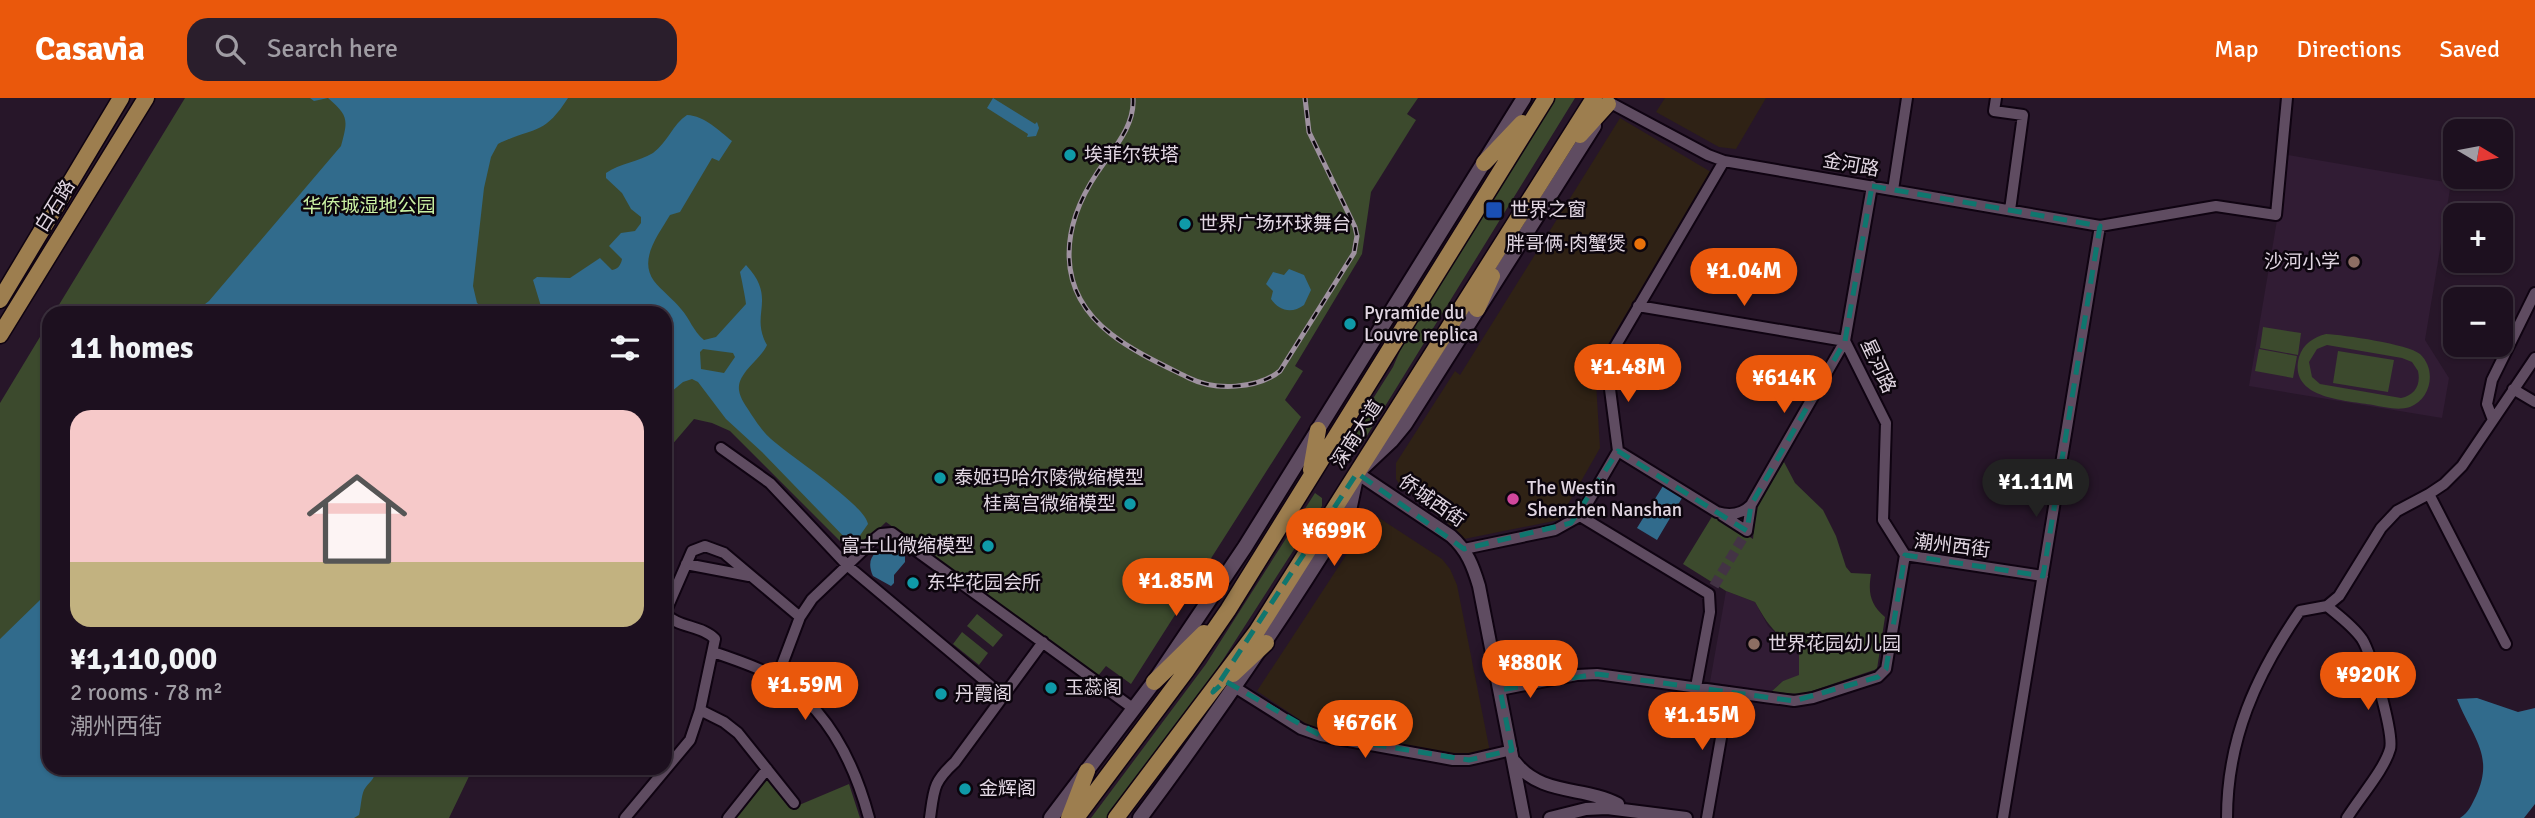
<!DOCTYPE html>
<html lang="en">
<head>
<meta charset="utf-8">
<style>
	body { margin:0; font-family:Signika,"Noto Sans SC",sans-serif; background:#2a1e2c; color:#f1f3f6; height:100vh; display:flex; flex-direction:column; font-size:26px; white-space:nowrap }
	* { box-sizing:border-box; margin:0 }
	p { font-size:23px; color:#a09da4 }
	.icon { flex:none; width:38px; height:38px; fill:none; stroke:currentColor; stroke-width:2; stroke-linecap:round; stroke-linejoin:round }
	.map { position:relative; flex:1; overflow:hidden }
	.details { position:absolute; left:42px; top:208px; width:630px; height:469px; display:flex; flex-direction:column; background:#1d101f; border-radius:21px; box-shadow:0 2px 5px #0004,0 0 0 2px #3b303d }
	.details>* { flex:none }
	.needle { width:46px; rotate:100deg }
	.tools { position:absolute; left:2443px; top:21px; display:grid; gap:14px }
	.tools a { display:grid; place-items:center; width:70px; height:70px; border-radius:14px; background:#1d101f; box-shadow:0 2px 5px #0004,0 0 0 2px #3b303d; font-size:35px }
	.price { position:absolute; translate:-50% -60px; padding:0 16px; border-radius:24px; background:#ea580c; color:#fff; font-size:23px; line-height:46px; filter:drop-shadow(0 2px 4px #0008) }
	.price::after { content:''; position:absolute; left:50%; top:42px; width:21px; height:16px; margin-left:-10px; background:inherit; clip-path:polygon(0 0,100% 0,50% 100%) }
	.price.selected { background:#222; color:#fff }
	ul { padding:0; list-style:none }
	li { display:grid; align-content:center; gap:14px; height:371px; padding:0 28px }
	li+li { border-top:2px solid #3b303d }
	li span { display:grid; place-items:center; height:217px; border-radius:21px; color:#555 }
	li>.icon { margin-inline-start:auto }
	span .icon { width:126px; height:126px; fill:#fffc; stroke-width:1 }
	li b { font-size:30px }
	h2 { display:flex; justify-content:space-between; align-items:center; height:84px; padding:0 28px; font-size:30px }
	header { display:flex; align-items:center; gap:42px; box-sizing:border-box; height:98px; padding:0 35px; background:#ea580c; color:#fff }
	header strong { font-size:33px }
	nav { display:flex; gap:38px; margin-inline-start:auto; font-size:24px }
	.search { width:490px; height:63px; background:#2a1e2c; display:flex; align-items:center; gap:18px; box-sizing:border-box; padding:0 24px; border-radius:21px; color:#a09da4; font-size:26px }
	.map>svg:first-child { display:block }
</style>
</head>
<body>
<header>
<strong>Casavia</strong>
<div class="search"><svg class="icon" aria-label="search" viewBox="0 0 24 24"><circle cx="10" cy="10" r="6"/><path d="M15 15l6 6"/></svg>Search here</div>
<nav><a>Map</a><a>Directions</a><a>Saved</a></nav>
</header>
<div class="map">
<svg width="2535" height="720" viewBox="0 0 2535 720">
	<rect width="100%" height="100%" fill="#271629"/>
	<!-- commercial -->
	<path fill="#2f2215" d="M1665 0H1766L1736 51 1719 49 1656 14Z
		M1620 20 1711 74 1595 268 1600 350 1559 422 1464 441 1436 414 1400 387 1396 381V365L1455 273 1460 277Z
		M1373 416 1442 461 1450 471 1457 487 1490 654 1465 660 1328 636 1308 627 1257 593Z"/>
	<!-- built -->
	<path fill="#311c34" d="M2288 57 2451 85 2425 242 2449 280 2442 320 2249 288Z
		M1726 493 1755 504 1768 528 1782 541 1799 551 1800 578 1783 583 1771 594 1710 584Z"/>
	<!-- green -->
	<path fill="#3c4a2d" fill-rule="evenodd" d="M185 0H1418L1407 16 1416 22 1371 94 1362 156 1295 268 1303 273 1285 302 1301 319 1131 586 1106 568 1098 578 886 424 853 456 730 333 712 325 694 321 665 355V215H54Z
		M1550 0H1575L1363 344 1360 345 1350 337 1393 269 1411 227Z
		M49 224V670H473L449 720H0V305Z
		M2263 229 2301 235 2298 257 2260 250Z
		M2326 236C2344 237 2408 246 2420 256 2437 272 2431 301 2410 309 2398 313 2384 309 2373 307 2345 302 2288 301 2299 259 2303 246 2314 239 2326 236ZM2327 247 2402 260 2412 264 2418 273C2421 287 2415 297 2401 300L2320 286 2312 279 2309 264 2317 251Z
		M2259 251 2297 258 2293 280 2255 273Z
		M2338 253 2394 262 2388 294 2333 285Z
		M1784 364 1795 385 1823 412 1836 438 1846 469 1851 475 1871 476C1868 495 1870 506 1885 519L1877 571 1812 593 1799 596 1771 594 1783 583 1799 577V551C1775 537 1768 527 1755 504L1726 493 1683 466 1713 417 1753 441 1756 410Z
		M1315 395 1322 400V408L1199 599 1109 720H1091L1206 566Z
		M977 516 1003 537 993 549 967 528Z
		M962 534 988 555 979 567 953 546Z
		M767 681 792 710 849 686 860 720H736Z"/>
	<!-- water -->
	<path fill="#316b8c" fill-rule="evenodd" d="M310 0H568C543 39 534 28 498 46L491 59 484 90 473 188 477 205 486 212 492 211 499 215H193L209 203 341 48C348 22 349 18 328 0L314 3Z
		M993 0 1035 26 1037 24 1039 30 1036 38 1027 39 1028 36 987 10Z
		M687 17C705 18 718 32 732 43L719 63 712 60 680 114 670 117C659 136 638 161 654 183 662 193 673 201 681 211 690 221 693 233 704 242L716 239 746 206C746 203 741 178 740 174L746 167C778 201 749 216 767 247 761 261 737 275 739 292 740 301 747 309 751 316 757 325 763 334 771 341 790 358 865 407 868 426L854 446 850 445 762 354 726 321 698 284 692 281 683 284 665 299V215H543L533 182 537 179 570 180 600 160 612 172C618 171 621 167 622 161L609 148 621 135 635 133 641 125V119L631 111 622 95 606 80V75C620 65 638 64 653 55 667 45 673 26 687 17ZM703 251 733 255 735 259 724 275 701 271 700 254Z
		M1289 171 1304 177 1311 192 1304 207C1292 216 1279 213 1271 201L1273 193 1266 186 1273 174 1284 177Z
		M1663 388 1682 400 1657 442 1637 430Z
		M892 449 905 457V464L894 477V485L891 488 873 478C865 461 875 450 892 449Z
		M49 483V670H375C376 682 369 683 364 692 361 699 361 709 359 717L354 720H0V541L40 502Z
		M2477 600 2518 614 2535 610V706L2524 720H2460C2469 714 2471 708 2476 698 2495 657 2472 639 2457 601Z"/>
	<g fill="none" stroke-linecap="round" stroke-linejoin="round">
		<!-- minor-tunnel -->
		<path stroke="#433345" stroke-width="10" stroke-dasharray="10 5" stroke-linecap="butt" d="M1714 488 1747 433"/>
		<defs>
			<path id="minor" d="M1996 0 1994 13 2023 17 2010 112
				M1609 4 1708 57 1724 63 2100 128 2216 108 2276 117 2287 0
				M1872 88 1845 243 1886 325 1883 422 1905 457
				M1893 92 1907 0
				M2513 291 2535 304
				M2493 322 2487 306 2492 282 2535 195
				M721 350 770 385 848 468 1003 598
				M1618 353 1717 414C1730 418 1741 417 1751 407L1845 243 1638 208
				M2429 396 2506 546
				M1722 417 1747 433 1751 407
				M1580 418 1709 496 1710 514 1696 589
				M1464 451 1555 432 1580 418 1618 353 1607 268 1609 259 1724 63
				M1905 457 2043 478
				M686 466 749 478
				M2327 508C2339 518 2353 528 2362 541 2371 555 2394 636 2390 651 2384 672 2360 699 2347 720
				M713 554C734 561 755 568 774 578 827 608 854 664 869 720
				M777 580 800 519 812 501 876 440 881 436 892 435 1134 611
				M1236 590 1301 631 1321 638 1453 662H1469L1512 652
				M1500 592 1577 577 1597 576 1794 603 1813 600 1878 579 1886 571 1905 457
				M700 612 724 624 738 635 794 705
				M625 720 690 642 700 612 715 541C702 527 677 530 665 515L692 453 705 448 724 455 800 519
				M728 720 767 671
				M930 720C934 691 933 684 955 664L1043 544
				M1707 720 1729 594
				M2003 720 2100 128
				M2227 720C2227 641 2256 577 2300 513L2327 508 2339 498 2381 430 2397 413 2429 396 2444 386 2462 368 2535 260"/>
			<path id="tertiary" d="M1357 375 1451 438C1467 452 1473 468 1479 488L1524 720
				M1515 664C1541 698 1584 688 1618 706
				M1550 720 1586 711 1607 710 1686 720"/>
			<path id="secondary" d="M1051 720 1154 584 1245 449 1524 0
				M1140 720C1213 622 1281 523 1345 419L1350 408 1357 375 1391 343 1405 326 1594 28"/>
			<path id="primary" d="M1580 37 1608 6
				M1484 65 1522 25
				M0 202 121 0
				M1477 211 1492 178
				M0 237 146 0
				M1311 372 1318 332
				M1233 576 1266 545
				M1154 584 1204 535
				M1069 720 1087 673
				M1076 720 1186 573 1228 512 1546 0
				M1116 720 1257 533 1594 0"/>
		</defs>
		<!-- minor casing -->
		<use href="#minor" stroke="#0f0311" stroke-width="14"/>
		<!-- tertiary casing -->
		<use href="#tertiary" stroke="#0f0311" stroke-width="16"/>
		<!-- secondary casing -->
		<use href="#secondary" stroke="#0f0311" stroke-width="18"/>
		<!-- primary casing -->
		<use href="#primary" stroke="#0f0311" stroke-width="19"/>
		<!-- minor -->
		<use href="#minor" stroke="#5f4c61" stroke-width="10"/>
		<!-- tertiary -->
		<use href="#tertiary" stroke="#5f4c61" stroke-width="12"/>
		<!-- secondary -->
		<use href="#secondary" stroke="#5f4c61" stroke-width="14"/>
		<!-- primary -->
		<use href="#primary" stroke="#9d7e4f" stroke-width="16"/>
		<defs>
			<path id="rail" d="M1133 0C1135 29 1112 52 1097 75 1061 129 1054 192 1111 236 1134 254 1163 267 1189 280 1215 293 1258 291 1280 273L1354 155 1357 138 1355 129 1309 34 1305 0"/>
		</defs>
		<!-- rail casing -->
		<use href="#rail" stroke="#9f92a0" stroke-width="5"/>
		<!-- rail -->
		<use href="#rail" stroke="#0c050d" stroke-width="2.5" stroke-dasharray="8" stroke-linecap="butt"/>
	</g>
	<!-- marked area -->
	<path fill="none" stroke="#0f766e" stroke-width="5" stroke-dasharray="14 9" stroke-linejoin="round" d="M1872 88 2100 128 2043 478 1905 457 1886 571 1878 579 1794 603 1597 576 1500 592 1512 652 1469 662 1321 638 1225 583 1213 594 1357 375 1464 451 1571 425 1618 353 1747 433 1751 407 1845 243Z"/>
	<!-- markers -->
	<g fill="#0f9aa8" stroke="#0c050d" stroke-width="2.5">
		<circle cx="1070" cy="57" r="7"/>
		<circle cx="1185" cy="126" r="7"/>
		<circle cx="1350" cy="226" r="7"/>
		<circle cx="940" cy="380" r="7"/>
		<circle cx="1130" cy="406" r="7"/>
		<circle cx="988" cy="448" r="7"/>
		<circle cx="913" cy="485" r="7"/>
		<circle cx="1051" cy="590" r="7"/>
		<circle cx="941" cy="596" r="7"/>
		<circle cx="965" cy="691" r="7"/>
	</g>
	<rect fill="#1a4fb4" stroke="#0c050d" stroke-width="2.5" x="1485" y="103" width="18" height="18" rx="3.5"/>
	<circle fill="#e8710a" stroke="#0c050d" stroke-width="2.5" cx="1640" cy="146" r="7"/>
	<g fill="#8d6e63" stroke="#0c050d" stroke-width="2.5">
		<circle cx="2354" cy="164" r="7"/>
		<circle cx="1754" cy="546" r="7"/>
	</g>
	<circle fill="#d1479c" stroke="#0c050d" stroke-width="2.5" cx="1513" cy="401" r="7"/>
	<g text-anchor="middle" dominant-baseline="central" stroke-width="5" stroke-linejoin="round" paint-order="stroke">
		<!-- poi labels -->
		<g font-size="19" fill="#e1d6e2" stroke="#0c050d" text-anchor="start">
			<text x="1084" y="57">埃菲尔铁塔</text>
			<text x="1510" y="112">世界之窗</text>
			<text x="1199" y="126">世界广场环球舞台</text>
			<text x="1626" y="146" text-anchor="end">胖哥俩·肉蟹煲</text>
			<text x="2340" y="164" text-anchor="end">沙河小学</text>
			<text x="1364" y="215">Pyramide du<tspan x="1364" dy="22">Louvre replica</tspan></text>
			<text x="954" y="380">泰姬玛哈尔陵微缩模型</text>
			<text x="1527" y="390">The Westin<tspan x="1527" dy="22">Shenzhen Nanshan</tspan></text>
			<text x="1116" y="406" text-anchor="end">桂离宫微缩模型</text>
			<text x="974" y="448" text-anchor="end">富士山微缩模型</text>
			<text x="927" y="485">东华花园会所</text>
			<text x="1768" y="546">世界花园幼儿园</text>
			<text x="1065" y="590">玉蕊阁</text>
			<text x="955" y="596">丹霞阁</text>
			<text x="979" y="691">金辉阁</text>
		</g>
		<!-- street labels -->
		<g font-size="19" fill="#e1d6e2" stroke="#0c050d">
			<text transform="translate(1851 67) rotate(10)">金河路</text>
			<text transform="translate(55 108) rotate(-58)">白石路</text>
			<text transform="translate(1878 268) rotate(65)">星河路</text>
			<text transform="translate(1357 336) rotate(-57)">深南大道</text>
			<text transform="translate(1432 403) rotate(35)">侨城西街</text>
			<text transform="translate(1952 448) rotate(7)">潮州西街</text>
		</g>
		<!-- park labels -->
		<g font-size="19" fill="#caf1a3" stroke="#0c050d">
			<text x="369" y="108">华侨城湿地公园</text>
		</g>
	</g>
</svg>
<div class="tools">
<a><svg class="needle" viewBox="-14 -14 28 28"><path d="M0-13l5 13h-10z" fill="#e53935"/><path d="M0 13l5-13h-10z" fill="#a09da4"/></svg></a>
<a>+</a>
<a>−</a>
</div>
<b class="price" style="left:1744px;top:210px">¥1.04M</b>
<b class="price" style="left:1628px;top:306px">¥1.48M</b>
<b class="price" style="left:1784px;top:317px">¥614K</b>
<b class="price selected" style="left:2036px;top:421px">¥1.11M</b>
<b class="price" style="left:1334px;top:470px">¥699K</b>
<b class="price" style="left:1176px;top:520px">¥1.85M</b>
<b class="price" style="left:1530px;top:602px">¥880K</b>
<b class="price" style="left:2368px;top:614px">¥920K</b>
<b class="price" style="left:805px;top:624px">¥1.59M</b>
<b class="price" style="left:1702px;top:654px">¥1.15M</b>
<b class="price" style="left:1365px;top:662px">¥676K</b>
<section class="details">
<h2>11 homes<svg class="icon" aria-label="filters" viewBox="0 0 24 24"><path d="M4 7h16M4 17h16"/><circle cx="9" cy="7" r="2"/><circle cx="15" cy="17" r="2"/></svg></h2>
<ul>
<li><span style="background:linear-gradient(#f6c9c9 70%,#c2b280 0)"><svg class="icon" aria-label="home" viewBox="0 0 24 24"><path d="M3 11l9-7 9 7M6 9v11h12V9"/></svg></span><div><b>¥1,110,000</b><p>2 rooms · 78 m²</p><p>潮州西街</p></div></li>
</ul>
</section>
</div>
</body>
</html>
